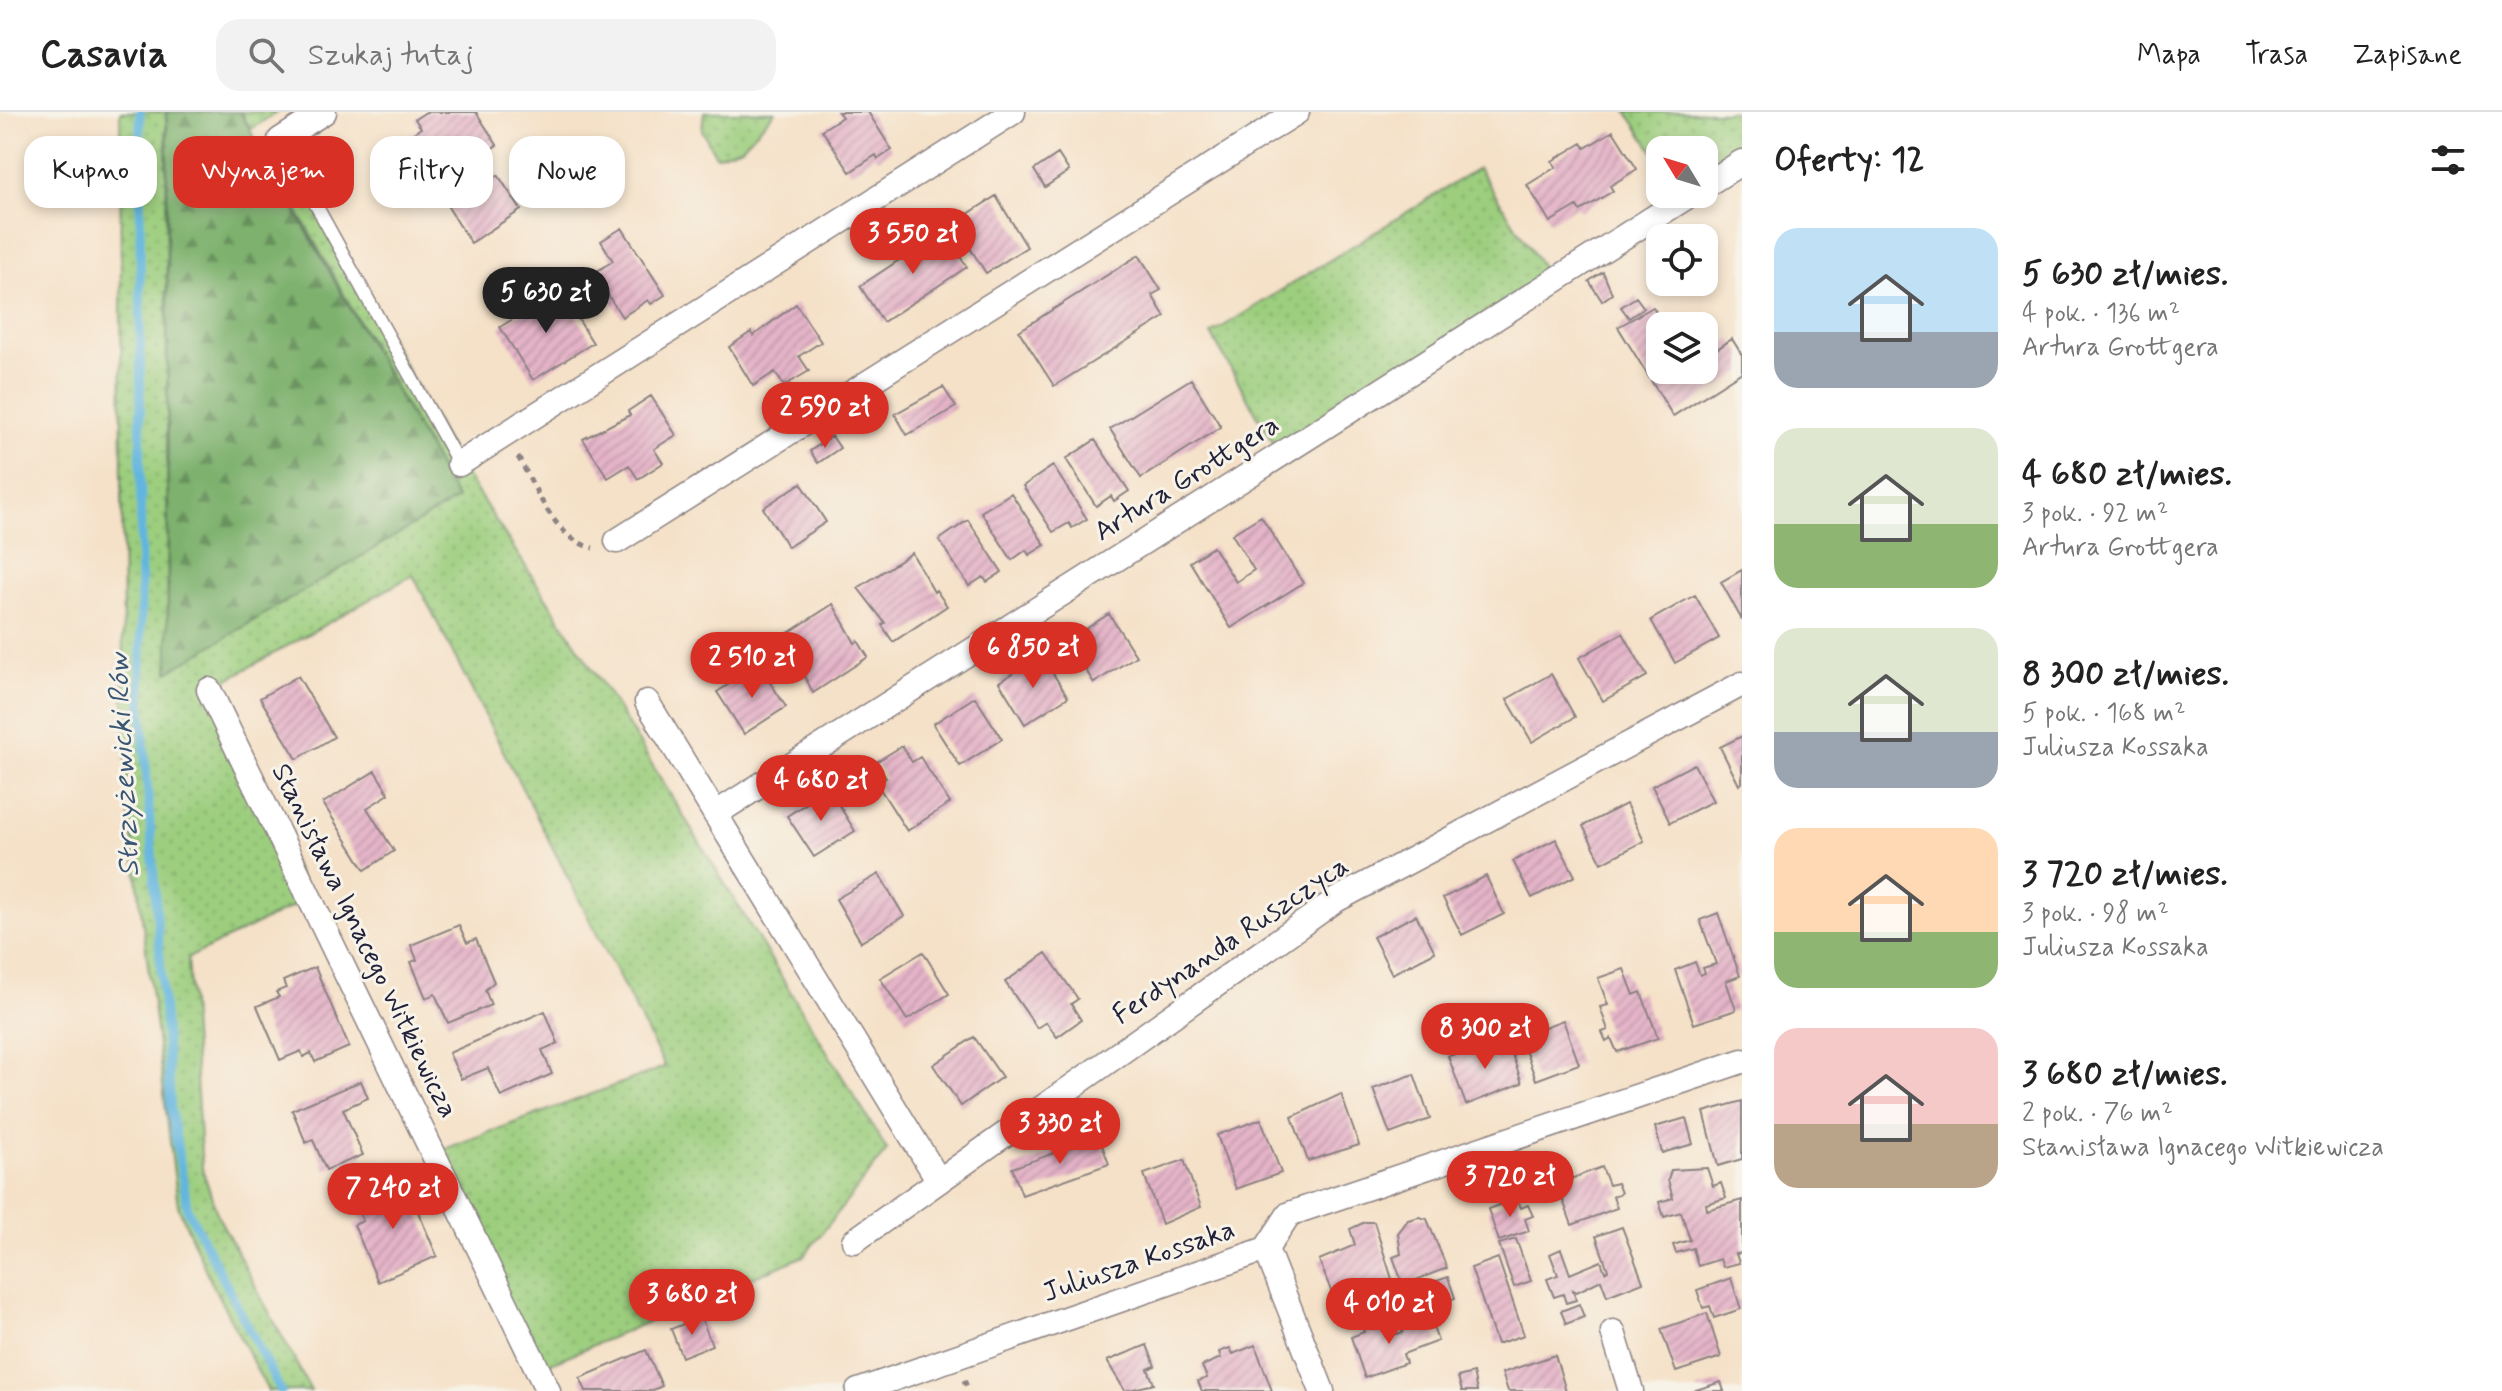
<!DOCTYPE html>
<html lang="pl">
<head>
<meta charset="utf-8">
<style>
	body { margin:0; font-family:Mynerve,sans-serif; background:#f2f2f2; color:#222; height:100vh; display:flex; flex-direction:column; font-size:30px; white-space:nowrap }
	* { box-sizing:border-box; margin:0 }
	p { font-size:26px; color:#767676 }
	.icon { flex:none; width:44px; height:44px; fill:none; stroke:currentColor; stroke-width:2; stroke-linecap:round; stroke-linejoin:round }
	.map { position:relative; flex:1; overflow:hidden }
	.sheet { display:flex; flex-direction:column; background:#fff; width:760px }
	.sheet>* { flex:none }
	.guide { position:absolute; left:24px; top:24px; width:760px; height:72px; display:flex; gap:16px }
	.needle { width:52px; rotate:308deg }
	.tools { position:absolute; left:1646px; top:24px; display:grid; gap:16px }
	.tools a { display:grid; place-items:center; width:72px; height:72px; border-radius:16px; background:#fff; box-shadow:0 4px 12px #0003; font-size:40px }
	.price { position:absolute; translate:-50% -68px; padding:0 18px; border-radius:28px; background:#d93025; color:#fff; font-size:26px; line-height:52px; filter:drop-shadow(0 2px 4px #0008) }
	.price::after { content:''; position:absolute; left:50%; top:48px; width:24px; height:18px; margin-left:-12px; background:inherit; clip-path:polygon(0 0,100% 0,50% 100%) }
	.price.selected { background:#222; color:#fff }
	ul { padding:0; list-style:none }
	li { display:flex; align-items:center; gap:24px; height:200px; padding:0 32px }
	li span { display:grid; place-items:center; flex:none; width:224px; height:160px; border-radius:24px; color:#555 }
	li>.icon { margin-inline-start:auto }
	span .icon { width:96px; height:96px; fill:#fffc; stroke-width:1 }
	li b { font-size:34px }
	h2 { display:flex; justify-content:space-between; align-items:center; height:96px; padding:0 32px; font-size:34px }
	.pill { padding:0 28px; border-radius:24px; background:#fff; box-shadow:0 4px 12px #0003; font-size:28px; line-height:72px }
	.pill.selected { background:#d93025; color:#fff }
	header { display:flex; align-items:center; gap:48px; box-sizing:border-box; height:112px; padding:0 40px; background:#fff; border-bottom:2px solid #e0e0e0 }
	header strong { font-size:38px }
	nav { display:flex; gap:44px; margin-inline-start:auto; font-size:28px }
	.search { width:560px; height:72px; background:#f2f2f2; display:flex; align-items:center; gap:20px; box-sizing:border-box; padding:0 28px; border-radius:24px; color:#767676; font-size:30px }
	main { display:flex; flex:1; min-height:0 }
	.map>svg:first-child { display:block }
</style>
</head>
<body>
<header>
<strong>Casavia</strong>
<div class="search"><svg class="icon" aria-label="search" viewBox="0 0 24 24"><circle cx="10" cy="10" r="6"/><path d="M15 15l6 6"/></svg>Szukaj tutaj</div>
<nav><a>Mapa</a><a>Trasa</a><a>Zapisane</a></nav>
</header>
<main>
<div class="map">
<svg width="1742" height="1279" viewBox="0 0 1742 1279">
	<defs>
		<pattern id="grass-dots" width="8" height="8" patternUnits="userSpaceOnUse" patternTransform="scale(2)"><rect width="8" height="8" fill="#9cce7e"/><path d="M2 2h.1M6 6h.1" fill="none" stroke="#86b16e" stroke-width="1.8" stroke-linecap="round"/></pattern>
		<pattern id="forest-firs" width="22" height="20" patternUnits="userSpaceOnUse" patternTransform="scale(2)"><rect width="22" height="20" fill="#7db16d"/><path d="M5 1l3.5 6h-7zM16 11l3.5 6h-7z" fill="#66905b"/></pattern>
		<pattern id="building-hatch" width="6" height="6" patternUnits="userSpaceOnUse" patternTransform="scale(2)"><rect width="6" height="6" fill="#e4b3c7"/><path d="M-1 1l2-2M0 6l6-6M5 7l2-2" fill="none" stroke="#c39aac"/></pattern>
	</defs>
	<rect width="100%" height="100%" fill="#f7f3e8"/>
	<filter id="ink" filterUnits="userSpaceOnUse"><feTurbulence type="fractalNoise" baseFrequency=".0125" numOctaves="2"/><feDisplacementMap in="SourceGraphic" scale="16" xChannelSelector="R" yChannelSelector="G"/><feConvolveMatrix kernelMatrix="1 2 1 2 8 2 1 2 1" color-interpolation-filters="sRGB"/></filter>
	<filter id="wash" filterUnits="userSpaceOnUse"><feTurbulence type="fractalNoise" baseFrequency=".006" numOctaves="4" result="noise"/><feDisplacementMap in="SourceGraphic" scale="32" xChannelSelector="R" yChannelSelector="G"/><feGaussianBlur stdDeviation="1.8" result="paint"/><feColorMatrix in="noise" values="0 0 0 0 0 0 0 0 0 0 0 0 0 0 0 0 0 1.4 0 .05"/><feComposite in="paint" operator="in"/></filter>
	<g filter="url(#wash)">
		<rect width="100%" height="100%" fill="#f5e1c8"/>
		<!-- grass -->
		<path fill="url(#grass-dots)" stroke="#5f785c" stroke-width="2" d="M120 0H166L168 559 457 387 271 51 287 39 459 352 617 595 887 1038 804 1144 537 1257 433 1041 665 955 413 463 209 578 310 786 188 846 202 1056 218 1104 311 1279H268L210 1168 178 1094 127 685 123 557Z
			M240 0H277L251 17Z
			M704 0H775L742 35 716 44 702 18Z
			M1627 0H1742V50L1704 74V38H1660V50Z
			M1478 56 1552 170 1280 343 1211 222Z"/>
		<!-- forest -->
		<path fill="url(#forest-firs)" stroke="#506a54" stroke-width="2" d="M167 0H240L457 387 168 560Z"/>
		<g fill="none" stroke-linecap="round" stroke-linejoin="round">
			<!-- stream -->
			<path stroke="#62b5de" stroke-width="9" d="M140 0 141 587 171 997 188 1098 281 1279"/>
		</g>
		<g id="blocks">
			<!-- building -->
			<path fill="url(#building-hatch)" d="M426 0H476L497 33 436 72 406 26 421 16 415 7Z
				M838 0H868L892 38 878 47 876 43 850 60 822 18 842 5Z
				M1613 19 1637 57 1610 74 1613 79 1580 99 1577 94 1550 110 1527 73 1556 55 1552 49 1582 31 1585 36Z
				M1058 42 1069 59 1045 75 1034 58Z
				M498 63 521 98 471 131 448 95Z
				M996 84 1027 135 986 161 954 111Z
				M622 116 665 183 651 192 648 188 622 205 594 161 613 149 601 129Z
				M943 119 967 155 883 210 860 174Z
				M1139 143 1161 178 1152 183 1165 205 1054 274 1019 219Z
				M1603 160 1612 182 1602 189 1589 169Z
				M560 178 593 231 533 268 500 215Z
				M1636 185 1644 196 1629 206 1621 195Z
				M796 192 821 230 799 244 809 259 784 274 775 260 753 274 729 235 751 220 753 224Z
				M1653 195 1665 214H1660V258H1704V246L1732 227 1742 243V260L1673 304 1618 215Z
				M1191 267 1221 315 1141 366 1110 317Z
				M943 275 956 295 907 323 895 302Z
				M651 284 676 323 654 337 663 351 638 367 629 353 608 366 583 327 630 303 628 299Z
				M832 324 840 336 818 351 810 339Z
				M1095 328 1129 379 1114 389 1111 384 1096 394 1066 347Z
				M1053 354 1087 407 1072 416 1069 411 1053 420 1023 374Z
				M801 371 826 410 788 435 763 396Z
				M1011 381 1045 433 1029 443 1026 438 1012 448 981 400Z
				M1261 404 1303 471 1231 516 1190 450 1213 435 1236 470 1254 458 1232 422Z
				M968 408 1002 460 987 470 983 465 969 474 939 428Z
				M912 441 934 480 936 478 947 494 893 530 882 513 885 511 858 476Z
				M1742 458V508L1721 470Z
				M1695 483 1719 526 1675 551 1651 508Z
				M833 492 855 531 858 529 868 545 813 581 796 546 794 548 779 527Z
				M1109 502 1136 544 1094 571 1067 529Z
				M1623 521 1647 564 1603 589 1579 546Z
				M1041 543 1068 585 1025 612 999 570Z
				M759 553 786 595 744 622 717 580Z
				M1551 562 1575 605 1532 630 1507 587Z
				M298 564 334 625 297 647 260 586Z
				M975 585 1002 627 960 654 933 612Z
				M1742 624V671L1739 673 1720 635Z
				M902 634 912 650 920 645 950 691 907 719 877 672 886 666 876 650Z
				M1694 652 1713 689 1670 711 1652 674Z
				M375 659 389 682 367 696 394 739 365 758 323 691Z
				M829 677 855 719 814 745 787 704Z
				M1626 692 1644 729 1602 751 1583 714Z
				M1556 727 1575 764 1532 786 1513 749Z
				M879 762 904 804 861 830 836 787Z
				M1486 764 1504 802 1462 823 1443 786Z
				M1718 801 1740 864 1726 869 1736 898 1694 912 1675 858 1695 850 1700 863 1705 861 1703 856 1716 852 1700 808Z
				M1416 803 1435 840 1392 862 1373 825Z
				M459 813 467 831 476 827 494 870 485 878 491 893 448 911 435 882 426 886 411 850 417 848 411 833Z
				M923 840 949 882 907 908 880 866Z
				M1046 841 1078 887 1071 892 1081 908 1057 925 1046 910 1037 916 1005 870Z
				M315 855 349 935 315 950 311 941 303 945 301 939 280 948 257 894 279 885 276 880 286 876 283 869Z
				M1624 857 1634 883 1641 880 1658 926 1617 940 1611 926 1606 929 1602 920 1608 918 1600 895 1608 893 1598 866Z
				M545 899 558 931 542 938 552 962 501 985 488 956 461 967 449 941Z
				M1563 908 1579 952 1536 968 1520 924Z
				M974 925 1002 965 961 994 933 953Z
				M1507 928 1522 971 1466 993 1448 944Z
				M1414 962 1430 1007 1390 1022 1373 977Z
				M361 969 368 986 343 997 363 1043 326 1058 313 1028 306 1031 292 998Z
				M1341 982 1359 1033 1308 1049 1292 1005Z
				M1742 989V1047L1718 1054 1704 1000Z
				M1686 1006 1693 1032 1662 1041 1655 1015Z
				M1261 1007 1281 1061 1236 1077 1217 1023Z
				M1099 1025 1109 1052 1022 1083 1012 1056Z
				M1184 1048 1201 1095 1162 1112 1144 1062Z
				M1602 1055 1609 1073 1617 1071 1621 1081 1613 1084 1617 1096 1572 1113 1557 1072Z
				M1707 1056 1713 1074 1721 1071 1726 1086 1706 1092 1707 1098 1742 1088V1141L1736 1142 1739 1151 1723 1155 1720 1147 1698 1154 1693 1136 1676 1141 1673 1133 1690 1128 1681 1100 1664 1105 1659 1090 1673 1086 1668 1068 1671 1058Z
				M404 1067 437 1144 378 1170 354 1113 363 1109 354 1089Z
				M1517 1086 1521 1096 1528 1093 1533 1104 1525 1107 1529 1119 1499 1129 1488 1097Z
				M1419 1105 1427 1107 1447 1156 1403 1173 1393 1145 1401 1142 1398 1121 1408 1108Z
				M1365 1110H1374L1392 1167 1376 1174 1377 1177 1335 1189 1319 1148 1355 1133 1350 1117Z
				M1622 1115 1643 1170 1607 1184 1601 1168 1577 1180 1573 1178 1576 1188 1566 1191 1563 1182 1554 1185 1547 1167 1558 1163 1550 1142 1561 1137 1570 1162 1601 1149 1605 1160 1608 1158 1596 1124Z
				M1516 1127 1531 1169 1514 1175 1499 1132Z
				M1498 1146 1524 1223 1497 1232 1471 1156Z
				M1448 1165 1455 1186 1425 1198 1417 1176Z
				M1731 1166 1741 1197 1714 1206 1710 1194 1703 1196 1697 1178Z
				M1579 1192 1584 1205 1566 1212 1561 1199Z
				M1707 1201 1721 1245 1676 1260 1661 1217Z
				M701 1205 712 1233 682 1245 671 1217Z
				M1372 1210 1374 1217 1392 1211 1396 1222 1403 1220 1402 1216 1431 1210 1438 1229 1403 1242 1406 1251 1365 1266 1351 1225 1364 1220 1362 1213Z
				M1147 1233 1155 1254 1148 1257 1154 1272 1125 1279 1107 1249Z
				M1255 1233 1272 1279H1202L1198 1269 1207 1266 1202 1254 1221 1246 1219 1240 1230 1236 1233 1242Z
				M646 1238 662 1274 651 1279H586L580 1266Z
				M1555 1243 1566 1279H1508L1502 1261Z
				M1473 1261 1477 1279H1462L1458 1265Z
				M1721 1270 1724 1279H1697L1696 1278Z"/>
		</g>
	</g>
	<g filter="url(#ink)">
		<use href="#blocks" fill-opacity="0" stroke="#8c8282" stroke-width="2"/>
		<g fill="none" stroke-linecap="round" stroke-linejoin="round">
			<defs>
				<path id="service" d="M280 28 459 352"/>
				<path id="minor" d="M280 28 324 0
					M1704 74 1742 50
					M459 352 1013 0
					M617 429 1297 0
					M209 578 548 1279
					M647 590 939 1069
					M715 702 1691 82
					M854 1129 1336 788 1742 572
					M1266 1137 1322 1279
					M1613 1220 1631 1279
					M858 1279 1266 1137 1289 1102 1742 949"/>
			</defs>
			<!-- service casing -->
			<use href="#service" stroke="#8c8282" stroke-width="15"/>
			<!-- minor casing -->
			<use href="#minor" stroke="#8c8282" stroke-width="27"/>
			<!-- path -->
			<path stroke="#8c8282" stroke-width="5" stroke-dasharray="6 6" stroke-linecap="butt" d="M518 345C537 377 554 427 593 436
				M964 1268 969 1279"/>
			<!-- service -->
			<use href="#service" stroke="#fff" stroke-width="12"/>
			<!-- minor -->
			<use href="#minor" stroke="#fff" stroke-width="24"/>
		</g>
	</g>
	<g text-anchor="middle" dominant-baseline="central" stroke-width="6" stroke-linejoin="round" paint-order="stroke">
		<!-- street labels -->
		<g font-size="28" fill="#22223b" stroke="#f7f3e8">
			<text transform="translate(1187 367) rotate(-32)">Artura Grottgera</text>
			<text transform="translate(364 829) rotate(64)">Stanisława Ignacego Witkiewicza</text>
			<text transform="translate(1231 829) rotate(-34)">Ferdynanda Ruszczyca</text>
			<text transform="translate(1139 1150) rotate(-19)">Juliusza Kossaka</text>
		</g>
		<!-- water labels -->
		<g font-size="30" font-style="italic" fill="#385574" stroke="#f7f3e8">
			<text transform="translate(124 653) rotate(-93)">Strzyżewicki Rów</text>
		</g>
	</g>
</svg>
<div class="tools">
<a><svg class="needle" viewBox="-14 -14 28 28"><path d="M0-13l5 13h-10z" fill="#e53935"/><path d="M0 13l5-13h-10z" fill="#767676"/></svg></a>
<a><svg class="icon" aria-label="locate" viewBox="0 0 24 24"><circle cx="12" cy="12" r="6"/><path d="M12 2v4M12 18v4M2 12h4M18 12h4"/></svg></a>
<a><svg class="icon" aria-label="layers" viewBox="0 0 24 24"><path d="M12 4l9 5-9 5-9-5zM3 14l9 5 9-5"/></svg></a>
</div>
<b class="price" style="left:913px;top:164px">3 550 zł</b>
<b class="price selected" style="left:546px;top:223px">5 630 zł</b>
<b class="price" style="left:825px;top:338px">2 590 zł</b>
<b class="price" style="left:1033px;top:578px">6 850 zł</b>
<b class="price" style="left:752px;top:588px">2 510 zł</b>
<b class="price" style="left:821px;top:711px">4 680 zł</b>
<b class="price" style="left:1485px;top:959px">8 300 zł</b>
<b class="price" style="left:1060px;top:1054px">3 330 zł</b>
<b class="price" style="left:1510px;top:1107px">3 720 zł</b>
<b class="price" style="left:393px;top:1119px">7 240 zł</b>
<b class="price" style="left:692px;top:1225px">3 680 zł</b>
<b class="price" style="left:1389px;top:1234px">4 010 zł</b>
<div class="guide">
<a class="pill">Kupno</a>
<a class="pill selected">Wynajem</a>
<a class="pill">Filtry</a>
<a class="pill">Nowe</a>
</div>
</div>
<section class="sheet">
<h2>Oferty: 12<svg class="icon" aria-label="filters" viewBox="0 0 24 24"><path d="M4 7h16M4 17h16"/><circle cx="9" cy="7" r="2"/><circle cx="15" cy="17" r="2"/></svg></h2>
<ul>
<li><span style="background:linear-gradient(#bfe0f5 65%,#9aa5b1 0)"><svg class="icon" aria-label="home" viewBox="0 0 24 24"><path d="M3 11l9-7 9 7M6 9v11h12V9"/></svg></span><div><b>5 630 zł/mies.</b><p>4 pok. · 136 m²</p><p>Artura Grottgera</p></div></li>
<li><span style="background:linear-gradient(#dfe7d0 60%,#8fb573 0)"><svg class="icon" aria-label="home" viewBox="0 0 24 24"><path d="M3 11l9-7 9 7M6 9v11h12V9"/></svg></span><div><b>4 680 zł/mies.</b><p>3 pok. · 92 m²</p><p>Artura Grottgera</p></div></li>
<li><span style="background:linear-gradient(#dfe7d0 65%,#9aa5b1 0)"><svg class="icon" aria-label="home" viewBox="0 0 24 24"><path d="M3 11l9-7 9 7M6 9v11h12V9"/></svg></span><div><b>8 300 zł/mies.</b><p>5 pok. · 168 m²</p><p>Juliusza Kossaka</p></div></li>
<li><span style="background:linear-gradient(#ffd9b3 65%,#8fb573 0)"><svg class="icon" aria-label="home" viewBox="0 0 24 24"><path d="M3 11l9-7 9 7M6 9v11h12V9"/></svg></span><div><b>3 720 zł/mies.</b><p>3 pok. · 98 m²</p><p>Juliusza Kossaka</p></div></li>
<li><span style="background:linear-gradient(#f6c9c9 60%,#b9a48a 0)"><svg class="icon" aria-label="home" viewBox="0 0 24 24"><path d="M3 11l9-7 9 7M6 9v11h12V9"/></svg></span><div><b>3 680 zł/mies.</b><p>2 pok. · 76 m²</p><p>Stanisława Ignacego Witkiewicza</p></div></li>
</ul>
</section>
</main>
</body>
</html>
